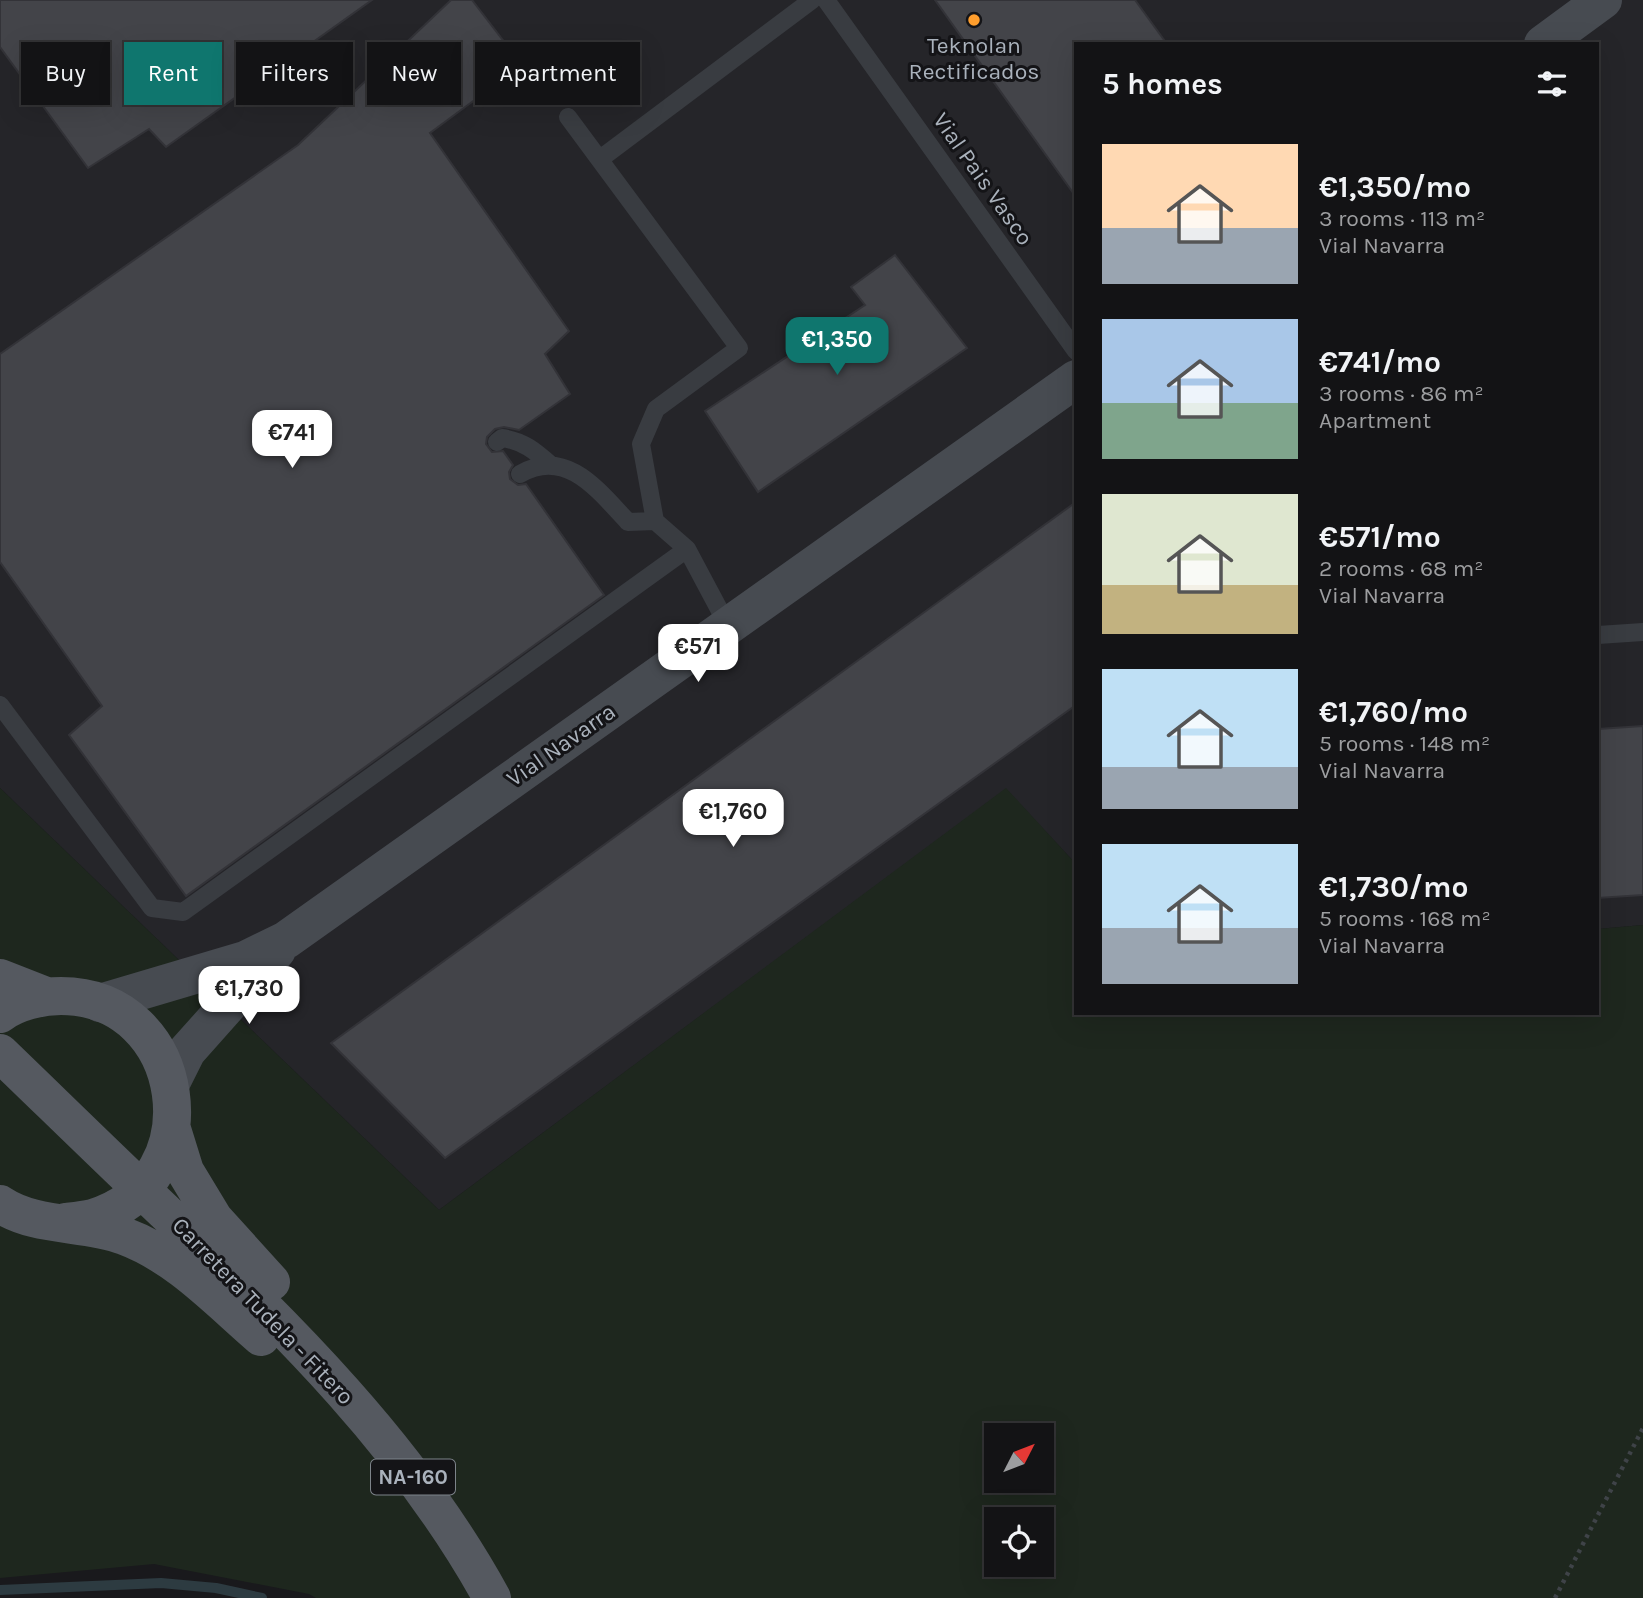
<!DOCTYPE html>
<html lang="en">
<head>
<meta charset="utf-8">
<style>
	body { margin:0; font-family:Karla,sans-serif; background:#202022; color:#f1f3f6; height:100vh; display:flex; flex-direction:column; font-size:26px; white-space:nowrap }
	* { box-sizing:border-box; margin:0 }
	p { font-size:23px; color:#9d9ea0 }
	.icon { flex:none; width:38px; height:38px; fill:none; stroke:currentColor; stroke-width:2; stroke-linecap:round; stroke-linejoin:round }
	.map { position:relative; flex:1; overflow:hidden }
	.details { position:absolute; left:1074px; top:42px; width:525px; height:973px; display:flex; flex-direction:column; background:#131315; border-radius:0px; box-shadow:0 7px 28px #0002,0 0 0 2px #323234 }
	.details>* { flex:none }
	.hud { position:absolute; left:21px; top:42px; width:665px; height:63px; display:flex; gap:14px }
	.needle { width:46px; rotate:48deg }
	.fabs { position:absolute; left:984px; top:1423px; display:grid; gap:14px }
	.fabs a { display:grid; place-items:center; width:70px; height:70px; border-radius:0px; background:#131315; box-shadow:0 7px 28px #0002,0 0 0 2px #323234; font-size:35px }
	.price { position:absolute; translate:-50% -60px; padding:0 16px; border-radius:14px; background:#fff; color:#222; font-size:23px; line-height:46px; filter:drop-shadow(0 2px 4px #0008) }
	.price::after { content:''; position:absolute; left:50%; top:42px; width:21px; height:16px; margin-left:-10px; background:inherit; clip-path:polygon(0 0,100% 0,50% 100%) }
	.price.selected { background:#0f766e; color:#fff }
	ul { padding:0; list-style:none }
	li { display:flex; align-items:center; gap:21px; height:175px; padding:0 28px }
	li span { display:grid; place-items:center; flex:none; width:196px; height:140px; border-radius:0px; color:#555 }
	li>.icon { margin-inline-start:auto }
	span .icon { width:84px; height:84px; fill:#fffc; stroke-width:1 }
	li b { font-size:30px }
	h2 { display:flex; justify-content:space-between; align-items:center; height:84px; padding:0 28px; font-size:30px }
	.tag { padding:0 24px; border-radius:0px; background:#131315; box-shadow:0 7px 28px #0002,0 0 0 2px #323234; font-size:24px; line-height:63px }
	.tag.selected { background:#0f766e; color:#fff }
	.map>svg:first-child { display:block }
</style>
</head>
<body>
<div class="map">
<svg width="1643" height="1598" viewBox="0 0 1643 1598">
	<rect width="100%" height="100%" fill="#19191c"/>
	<!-- built -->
	<path fill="#252529" d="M0 0H1643V925L1598 929V44H1076V864L1006 789 439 1210 0 788Z"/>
	<!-- green -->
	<path fill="#1e271e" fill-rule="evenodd" d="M0 788 439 1210 1006 788 1076 864V1013H1598V929L1643 925V1598H316L309 1594 154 1564 0 1578ZM996 1435H1041V1480H996ZM996 1519H1041V1564H996Z"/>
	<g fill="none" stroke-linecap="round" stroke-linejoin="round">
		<!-- stream -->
		<path stroke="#2d3b41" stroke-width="10" d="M0 1590 161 1583 216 1588 262 1598"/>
	</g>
	<!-- building -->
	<path fill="#434449" stroke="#333338" stroke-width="2" d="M0 0H372L166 147 149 129 88 168 0 47Z
		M451 0H472L522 65 430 133 569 331 545 354 570 394 519 430 504 427 495 429 487 437 486 444 492 452 503 451 513 465 509 472 510 479 518 485 526 484 604 595 186 896 69 735 102 706 0 562V354L298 145Z
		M935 0H1135L1167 44H1076V197Z
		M895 255 967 348 758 492 705 411 865 305 851 287Z
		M1076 502V705L445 1158 331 1043Z
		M1643 726V895L1598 898V729Z"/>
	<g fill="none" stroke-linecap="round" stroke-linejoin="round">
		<!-- path -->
		<path stroke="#3f4348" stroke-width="4.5" stroke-dasharray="3.5 5" stroke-linecap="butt" d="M1555 1598 1643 1428"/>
		<!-- lane -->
		<path stroke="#393c41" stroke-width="18" d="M826 0 1076 351
			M568 117 739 348 656 409 641 444 655 521 687 549 728 626
			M600 159 812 0
			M497 442 502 438C524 441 536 452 552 466
			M520 474C566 447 598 490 628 522L655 521
			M1598 635 1643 632
			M0 705 152 908 183 912 687 549"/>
		<!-- secondary -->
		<path stroke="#474b51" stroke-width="38" d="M1543 44 1603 0
			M100 1003 245 960 286 940 1076 379
			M171 1083 187 1051 277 950"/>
		<!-- primary -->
		<path stroke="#555960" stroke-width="38" d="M0 978 46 996
			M0 1014C16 1002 41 996 61 996 189 996 215 1181 93 1218 85 1220 75 1221 66 1222
			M0 1053C55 1106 109 1159 164 1211 287 1328 410 1448 492 1598
			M172 1129 185 1171 214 1219 271 1282
			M0 1204C36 1228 84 1221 124 1236 178 1256 218 1300 261 1337"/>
	</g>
	<!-- markers -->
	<circle fill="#ff9e2d" stroke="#141417" stroke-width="2.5" cx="974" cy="20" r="7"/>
	<g text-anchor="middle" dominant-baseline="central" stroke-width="6" stroke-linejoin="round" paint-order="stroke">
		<!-- shield labels -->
		<rect fill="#141417" stroke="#7d838a" stroke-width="2" x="371" y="1459.5" width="84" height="35" rx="5"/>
		<g font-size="21" font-weight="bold" fill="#aab2bc">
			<text x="413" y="1477">NA-160</text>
		</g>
		<!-- poi labels -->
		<g font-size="23" fill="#aab2bc" stroke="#141417">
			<text x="974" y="45">Teknolan<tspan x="974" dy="26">Rectificados</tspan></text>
		</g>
		<!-- street labels -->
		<g font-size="23" fill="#aab2bc" stroke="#141417">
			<text transform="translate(983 179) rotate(55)">Vial Pais Vasco</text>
			<text transform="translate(561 745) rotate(-35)">Vial Navarra</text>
			<text transform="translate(263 1311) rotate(46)">Carretera Tudela - Fitero</text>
		</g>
	</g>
</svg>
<div class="fabs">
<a><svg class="needle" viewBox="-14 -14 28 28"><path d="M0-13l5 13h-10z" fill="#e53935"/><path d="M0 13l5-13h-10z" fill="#9d9ea0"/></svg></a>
<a><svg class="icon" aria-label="locate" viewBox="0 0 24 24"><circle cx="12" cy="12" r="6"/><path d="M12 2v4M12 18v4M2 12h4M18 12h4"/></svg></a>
</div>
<b class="price selected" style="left:837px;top:377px">€1,350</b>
<b class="price" style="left:292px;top:470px">€741</b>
<b class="price" style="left:698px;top:684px">€571</b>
<b class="price" style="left:733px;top:849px">€1,760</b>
<b class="price" style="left:249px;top:1026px">€1,730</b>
<div class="hud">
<a class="tag">Buy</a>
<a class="tag selected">Rent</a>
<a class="tag">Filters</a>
<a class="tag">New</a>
<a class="tag">Apartment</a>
</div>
<section class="details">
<h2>5 homes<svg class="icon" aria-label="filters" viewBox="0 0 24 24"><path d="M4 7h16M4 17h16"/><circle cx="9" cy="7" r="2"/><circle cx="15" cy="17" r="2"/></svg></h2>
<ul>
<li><span style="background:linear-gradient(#ffd9b3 60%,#9aa5b1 0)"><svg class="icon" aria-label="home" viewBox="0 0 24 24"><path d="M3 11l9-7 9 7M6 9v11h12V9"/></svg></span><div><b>€1,350/mo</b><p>3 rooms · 113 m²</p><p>Vial Navarra</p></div></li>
<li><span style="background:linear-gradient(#a9c7e8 60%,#7fa58c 0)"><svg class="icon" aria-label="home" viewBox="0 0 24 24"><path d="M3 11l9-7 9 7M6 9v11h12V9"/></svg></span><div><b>€741/mo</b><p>3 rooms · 86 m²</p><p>Apartment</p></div></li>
<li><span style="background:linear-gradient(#dfe7d0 65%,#c2b280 0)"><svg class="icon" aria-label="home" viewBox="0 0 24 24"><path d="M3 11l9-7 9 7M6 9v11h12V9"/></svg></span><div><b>€571/mo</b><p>2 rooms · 68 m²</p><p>Vial Navarra</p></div></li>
<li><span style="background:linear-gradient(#bfe0f5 70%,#9aa5b1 0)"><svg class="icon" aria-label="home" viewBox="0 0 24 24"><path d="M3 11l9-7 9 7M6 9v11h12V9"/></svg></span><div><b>€1,760/mo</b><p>5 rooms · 148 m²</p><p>Vial Navarra</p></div></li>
<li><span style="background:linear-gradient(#bfe0f5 60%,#9aa5b1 0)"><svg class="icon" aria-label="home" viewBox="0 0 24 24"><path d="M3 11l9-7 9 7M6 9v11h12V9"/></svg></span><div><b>€1,730/mo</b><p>5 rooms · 168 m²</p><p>Vial Navarra</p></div></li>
</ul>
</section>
</div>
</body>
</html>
